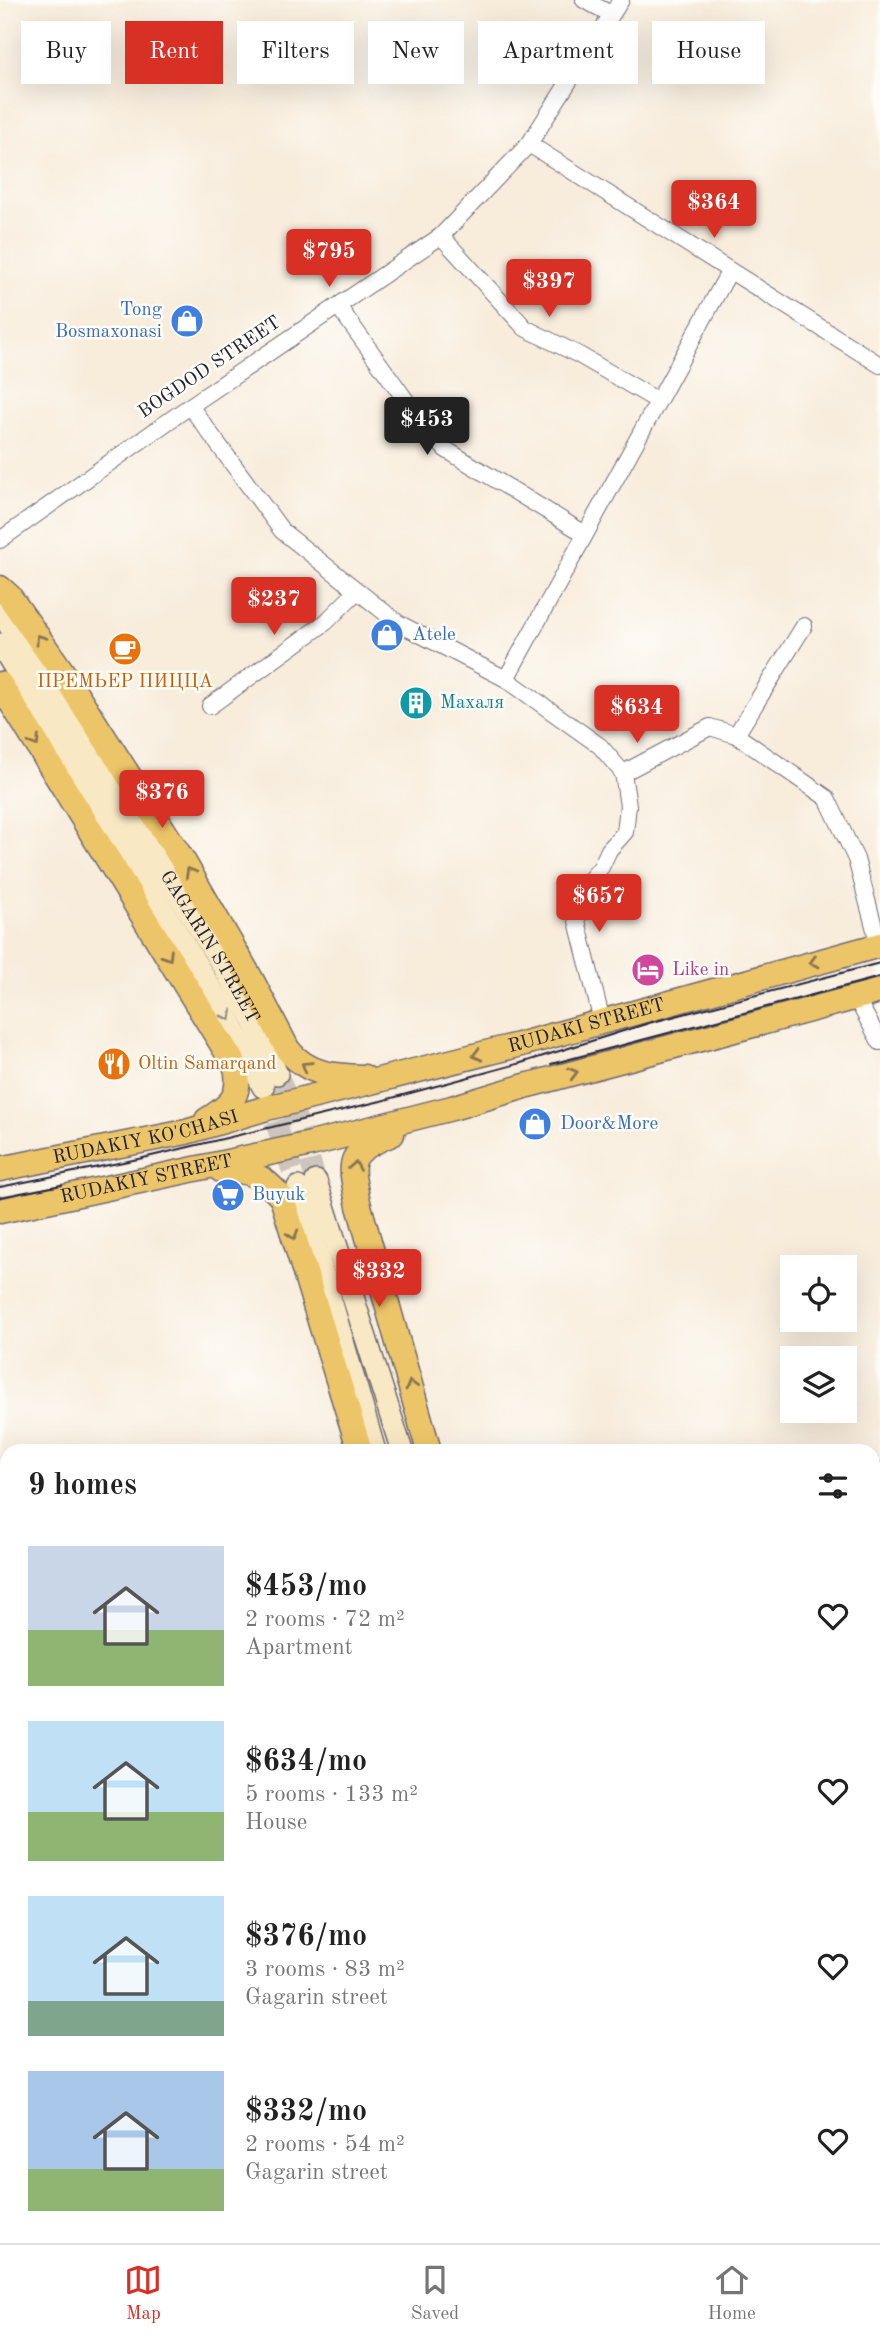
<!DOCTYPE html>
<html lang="en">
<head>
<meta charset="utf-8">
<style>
	body { margin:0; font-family:"Old Standard TT",serif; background:#f2f2f2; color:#222; height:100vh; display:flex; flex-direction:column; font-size:26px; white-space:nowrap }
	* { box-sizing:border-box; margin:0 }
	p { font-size:23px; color:#767676 }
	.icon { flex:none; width:38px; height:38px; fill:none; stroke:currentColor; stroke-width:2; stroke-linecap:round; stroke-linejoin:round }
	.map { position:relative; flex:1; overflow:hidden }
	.drawer { position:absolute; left:0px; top:1444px; width:880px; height:800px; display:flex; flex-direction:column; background:#fff; border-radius:21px 21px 0 0; box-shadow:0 7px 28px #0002 }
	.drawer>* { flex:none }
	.top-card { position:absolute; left:21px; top:21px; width:838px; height:63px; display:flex; gap:14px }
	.fabs { position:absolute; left:780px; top:1255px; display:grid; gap:14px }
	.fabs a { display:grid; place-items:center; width:77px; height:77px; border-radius:0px; background:#fff; box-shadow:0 7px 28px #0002; font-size:35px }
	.price { position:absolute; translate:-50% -60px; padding:0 16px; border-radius:7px; background:#d93025; color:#fff; font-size:23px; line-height:46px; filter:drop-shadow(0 2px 4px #0008) }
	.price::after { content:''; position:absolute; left:50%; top:42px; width:21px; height:16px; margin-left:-10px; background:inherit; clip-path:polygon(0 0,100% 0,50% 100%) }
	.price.active { background:#222; color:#fff }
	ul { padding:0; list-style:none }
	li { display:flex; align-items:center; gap:21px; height:175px; padding:0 28px }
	li span { display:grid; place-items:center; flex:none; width:196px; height:140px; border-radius:0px; color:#555 }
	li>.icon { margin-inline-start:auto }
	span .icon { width:84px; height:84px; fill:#fffc; stroke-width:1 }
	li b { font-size:30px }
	h2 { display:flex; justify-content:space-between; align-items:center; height:84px; padding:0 28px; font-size:30px }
	.pill { padding:0 24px; border-radius:0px; background:#fff; box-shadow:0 7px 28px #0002; font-size:24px; line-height:63px }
	.pill.active { background:#d93025; color:#fff }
	.menu { display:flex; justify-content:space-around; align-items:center; height:98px; border-top:2px solid #e0e0e0; background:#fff; font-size:19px; color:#767676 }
	.menu a { display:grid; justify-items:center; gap:4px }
	.menu .active { color:#d93025 }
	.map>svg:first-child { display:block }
</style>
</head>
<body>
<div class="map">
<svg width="880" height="2243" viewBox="0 0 880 2243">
	<rect width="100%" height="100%" fill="#fdfcf7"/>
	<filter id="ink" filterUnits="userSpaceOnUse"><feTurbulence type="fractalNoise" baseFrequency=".0143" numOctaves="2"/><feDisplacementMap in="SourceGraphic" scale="14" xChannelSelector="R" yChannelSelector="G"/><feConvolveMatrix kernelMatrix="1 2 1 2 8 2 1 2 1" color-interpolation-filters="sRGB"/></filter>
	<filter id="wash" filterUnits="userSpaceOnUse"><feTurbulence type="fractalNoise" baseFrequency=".00686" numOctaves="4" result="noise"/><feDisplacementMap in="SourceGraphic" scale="28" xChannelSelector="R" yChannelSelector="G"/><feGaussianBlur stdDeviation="1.57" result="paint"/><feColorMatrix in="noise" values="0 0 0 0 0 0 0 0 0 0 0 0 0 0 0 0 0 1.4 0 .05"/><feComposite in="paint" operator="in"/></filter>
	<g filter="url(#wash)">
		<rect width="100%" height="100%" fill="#f8ecdb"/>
	</g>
	<g filter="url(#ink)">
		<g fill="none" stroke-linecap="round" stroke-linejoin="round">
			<!-- secondary-tunnel -->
			<path stroke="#cdc4bb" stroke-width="21" stroke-dasharray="21 10" stroke-linecap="butt" d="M277 1074 301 1129 316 1181
				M265 1092 298 1187"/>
			<defs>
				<path id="street" d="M584 0 611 14
					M529 144 880 365
					M441 236 525 328 579 355 658 401
					M338 306 415 413 445 449 585 534
					M190 406 282 531 398 623 506 679 729 272
					M0 540 190 406 441 236 529 144 621 0
					M804 626 736 735 827 798 856 859 879 945
					M506 679 600 746 623 773
					M210 706 326 622 357 591
					M855 996 880 1042
					M602 1021 576 917 583 888 601 867 609 850 625 832 628 806 623 773 710 727 736 735
					M873 1473 880 1471
					M0 2159 7 2156
					M346 2243 358 2236
					M591 2243 598 2236"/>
				<g id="secondary">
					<path id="s1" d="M0 611 224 968 253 1020 277 1074"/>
					<path d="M0 644 224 1009 263 1087"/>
					<path d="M316 1181 402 1451"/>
					<path d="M298 1187 375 1451"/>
					<path d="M681 2236 687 2243"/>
				</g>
				<g id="primary">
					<path d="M0 588 9 596 61 670 182 859 251 979 288 1050C308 1075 334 1076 364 1077"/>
					<path d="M0 684 236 1067C242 1096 230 1106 207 1120"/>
					<path d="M392 1134C345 1153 349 1161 359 1206L429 1451"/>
					<path id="s2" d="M0 1169 186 1132 267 1108 518 1045 880 945"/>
					<path d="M221 1170C251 1170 262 1175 282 1198L360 1451"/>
					<path id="s3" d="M0 1211 311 1144 452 1108 525 1086 880 991"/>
				</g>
			</defs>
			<!-- street casing -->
			<use href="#street" stroke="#6d6973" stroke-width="18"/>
			<!-- secondary casing -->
			<use href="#secondary" stroke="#6d6973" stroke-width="24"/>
			<!-- primary casing -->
			<use href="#primary" stroke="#6d6973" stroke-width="27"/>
			<!-- street -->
			<use href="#street" stroke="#fff" stroke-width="16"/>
			<!-- secondary -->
			<use href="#secondary" stroke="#f8e8c3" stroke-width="21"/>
			<!-- primary -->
			<use href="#primary" stroke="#edc569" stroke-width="24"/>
			<!-- tram -->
			<path stroke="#22223b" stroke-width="2" d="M551 1064 880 977
				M0 1187 143 1158 381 1101 521 1063 649 1023 880 963
				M0 1197 62 1185"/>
		</g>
		<!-- one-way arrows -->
		<defs><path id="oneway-chevron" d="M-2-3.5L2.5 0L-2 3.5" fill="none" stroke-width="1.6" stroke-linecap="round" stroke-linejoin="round" transform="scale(1.75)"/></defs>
		<g stroke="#887452">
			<use href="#oneway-chevron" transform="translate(40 639) rotate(-125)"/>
			<use href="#oneway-chevron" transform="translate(35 742) rotate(58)"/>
			<use href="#oneway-chevron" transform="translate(190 872) rotate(-120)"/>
			<use href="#oneway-chevron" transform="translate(168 956) rotate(58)"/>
			<use href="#oneway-chevron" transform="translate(814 962) rotate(164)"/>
			<use href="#oneway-chevron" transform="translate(477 1055) rotate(166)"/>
			<use href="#oneway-chevron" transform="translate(306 1066) rotate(-148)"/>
			<use href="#oneway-chevron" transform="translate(573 1073) rotate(-15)"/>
			<use href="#oneway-chevron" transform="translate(355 1166) rotate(-81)"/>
			<use href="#oneway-chevron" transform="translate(293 1235) rotate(73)"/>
			<use href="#oneway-chevron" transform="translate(411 1385) rotate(-106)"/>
		</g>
		<use stroke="#988f86" href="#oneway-chevron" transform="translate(228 1016) rotate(61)"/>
	</g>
	<!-- icons -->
	<defs>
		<symbol id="shop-disc" viewBox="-11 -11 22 22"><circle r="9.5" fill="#3f7fe0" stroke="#fdfcf7"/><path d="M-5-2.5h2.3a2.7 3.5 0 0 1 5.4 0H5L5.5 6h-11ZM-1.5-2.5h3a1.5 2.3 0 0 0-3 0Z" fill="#fff"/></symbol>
		<symbol id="cafe-disc" viewBox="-11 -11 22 22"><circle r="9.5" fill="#e8710a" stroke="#fdfcf7"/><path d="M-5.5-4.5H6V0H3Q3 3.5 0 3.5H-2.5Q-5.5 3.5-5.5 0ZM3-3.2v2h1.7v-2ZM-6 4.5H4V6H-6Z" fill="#fff"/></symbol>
		<symbol id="building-disc" viewBox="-11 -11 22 22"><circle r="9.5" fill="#0f9aa8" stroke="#fdfcf7"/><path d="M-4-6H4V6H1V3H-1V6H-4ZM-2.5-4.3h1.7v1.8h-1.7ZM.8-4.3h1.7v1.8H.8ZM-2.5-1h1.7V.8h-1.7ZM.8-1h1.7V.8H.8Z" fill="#fff"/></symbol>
		<symbol id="hotel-disc" viewBox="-11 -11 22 22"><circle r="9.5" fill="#d1479c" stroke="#fdfcf7"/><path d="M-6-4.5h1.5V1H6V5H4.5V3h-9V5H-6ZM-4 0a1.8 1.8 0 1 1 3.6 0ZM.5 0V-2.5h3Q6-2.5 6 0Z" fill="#fff"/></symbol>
		<symbol id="restaurant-disc" viewBox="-11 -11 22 22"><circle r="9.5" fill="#e8710a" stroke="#fdfcf7"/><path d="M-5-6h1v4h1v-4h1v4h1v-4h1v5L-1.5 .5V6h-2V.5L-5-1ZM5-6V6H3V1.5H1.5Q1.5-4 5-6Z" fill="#fff"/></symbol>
		<symbol id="supermarket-disc" viewBox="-11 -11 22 22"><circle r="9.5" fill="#3f7fe0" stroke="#fdfcf7"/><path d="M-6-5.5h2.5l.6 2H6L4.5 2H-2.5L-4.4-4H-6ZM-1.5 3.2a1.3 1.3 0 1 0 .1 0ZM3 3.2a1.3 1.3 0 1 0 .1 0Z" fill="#fff"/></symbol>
	</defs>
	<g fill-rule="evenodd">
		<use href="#shop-disc" x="168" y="302" width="38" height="38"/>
		<use href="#shop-disc" x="368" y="616" width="38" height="38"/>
		<use href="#cafe-disc" x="106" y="630" width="38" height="38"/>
		<use href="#building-disc" x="397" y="684" width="38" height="38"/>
		<use href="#hotel-disc" x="629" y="951" width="38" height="38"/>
		<use href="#restaurant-disc" x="95" y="1045" width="38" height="38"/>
		<use href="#shop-disc" x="516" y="1105" width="38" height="38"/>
		<use href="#supermarket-disc" x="209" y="1176" width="38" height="38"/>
	</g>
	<g text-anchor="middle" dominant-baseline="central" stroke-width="5" stroke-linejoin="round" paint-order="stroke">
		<!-- shop labels -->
		<g font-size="19" fill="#366cbe" stroke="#fdfcf7" text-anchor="start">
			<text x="162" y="310" text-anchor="end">Tong<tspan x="162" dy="22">Bosmaxonasi</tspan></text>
			<text x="412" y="635">Atele</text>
			<text x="560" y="1124">Door&amp;More</text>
			<text x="252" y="1195">Buyuk</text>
		</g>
		<!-- street labels -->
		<g font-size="19" fill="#22223b" stroke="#fdfcf7">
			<text transform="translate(210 368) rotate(-34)">BOGDOD STREET</text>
			<text stroke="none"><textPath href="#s1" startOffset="396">GAGARIN STREET</textPath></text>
			<text stroke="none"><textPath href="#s2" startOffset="604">RUDAKI STREET</textPath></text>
			<text stroke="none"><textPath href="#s2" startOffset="149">RUDAKIY KO'CHASI</textPath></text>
			<text stroke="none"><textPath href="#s3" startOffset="150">RUDAKIY STREET</textPath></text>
		</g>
		<!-- food labels -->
		<g font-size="19" fill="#c56008" stroke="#fdfcf7">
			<text x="125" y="682">ПРЕМЬЕР ПИЦЦА</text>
			<text x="138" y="1064" text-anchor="start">Oltin Samarqand</text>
		</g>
		<!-- culture labels -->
		<g font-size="19" fill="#0d838f" stroke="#fdfcf7" text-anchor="start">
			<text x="440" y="703">Махаля</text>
		</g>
		<!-- hotel labels -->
		<g font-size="19" fill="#b23c85" stroke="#fdfcf7" text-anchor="start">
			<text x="672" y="970">Like in</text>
		</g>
	</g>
</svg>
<div class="fabs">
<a><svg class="icon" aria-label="locate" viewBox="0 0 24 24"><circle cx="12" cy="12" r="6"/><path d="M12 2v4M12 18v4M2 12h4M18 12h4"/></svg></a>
<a><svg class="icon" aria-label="layers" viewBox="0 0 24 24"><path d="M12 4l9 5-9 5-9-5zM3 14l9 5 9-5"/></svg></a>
</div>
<b class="price" style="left:714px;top:240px">$364</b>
<b class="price" style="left:329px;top:289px">$795</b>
<b class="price" style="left:549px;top:319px">$397</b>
<b class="price active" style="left:427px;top:457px">$453</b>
<b class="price" style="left:274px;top:637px">$237</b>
<b class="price" style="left:637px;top:745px">$634</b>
<b class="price" style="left:162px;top:830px">$376</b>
<b class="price" style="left:599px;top:934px">$657</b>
<b class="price" style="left:379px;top:1309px">$332</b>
<div class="top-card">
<a class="pill">Buy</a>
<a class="pill active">Rent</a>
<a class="pill">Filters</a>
<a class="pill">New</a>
<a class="pill">Apartment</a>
<a class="pill">House</a>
</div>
<section class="drawer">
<h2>9 homes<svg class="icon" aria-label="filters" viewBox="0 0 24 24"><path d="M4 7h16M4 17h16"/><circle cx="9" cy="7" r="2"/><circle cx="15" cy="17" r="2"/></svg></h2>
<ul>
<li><span style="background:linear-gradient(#c9d6e8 60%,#8fb573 0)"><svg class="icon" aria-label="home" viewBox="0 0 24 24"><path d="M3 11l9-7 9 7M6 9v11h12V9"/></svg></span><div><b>$453/mo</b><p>2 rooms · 72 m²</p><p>Apartment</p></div><svg class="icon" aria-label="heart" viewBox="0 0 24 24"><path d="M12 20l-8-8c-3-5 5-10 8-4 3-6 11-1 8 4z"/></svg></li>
<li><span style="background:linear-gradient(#bfe0f5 65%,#8fb573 0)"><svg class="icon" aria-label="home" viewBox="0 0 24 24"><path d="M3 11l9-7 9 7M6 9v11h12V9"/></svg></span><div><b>$634/mo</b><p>5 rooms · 133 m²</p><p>House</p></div><svg class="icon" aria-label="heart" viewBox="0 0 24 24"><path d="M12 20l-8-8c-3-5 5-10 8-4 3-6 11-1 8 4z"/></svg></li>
<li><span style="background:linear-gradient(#bfe0f5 75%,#7fa58c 0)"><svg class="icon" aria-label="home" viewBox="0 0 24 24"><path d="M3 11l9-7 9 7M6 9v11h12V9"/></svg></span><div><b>$376/mo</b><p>3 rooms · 83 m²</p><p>Gagarin street</p></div><svg class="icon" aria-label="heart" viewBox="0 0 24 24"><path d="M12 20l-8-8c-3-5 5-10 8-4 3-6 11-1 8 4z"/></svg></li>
<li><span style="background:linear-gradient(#a9c7e8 70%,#8fb573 0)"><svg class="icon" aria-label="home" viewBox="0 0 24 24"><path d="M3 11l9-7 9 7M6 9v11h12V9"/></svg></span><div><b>$332/mo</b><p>2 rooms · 54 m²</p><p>Gagarin street</p></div><svg class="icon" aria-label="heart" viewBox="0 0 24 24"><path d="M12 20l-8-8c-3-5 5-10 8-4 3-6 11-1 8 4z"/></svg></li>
</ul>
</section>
</div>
<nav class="menu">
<a class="active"><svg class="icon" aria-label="map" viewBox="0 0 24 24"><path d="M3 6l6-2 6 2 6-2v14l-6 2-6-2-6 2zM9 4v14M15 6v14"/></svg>Map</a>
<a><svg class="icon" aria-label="saved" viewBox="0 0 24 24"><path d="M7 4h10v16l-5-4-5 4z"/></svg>Saved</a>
<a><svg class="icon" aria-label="home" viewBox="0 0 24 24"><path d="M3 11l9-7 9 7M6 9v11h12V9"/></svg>Home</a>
</nav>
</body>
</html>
